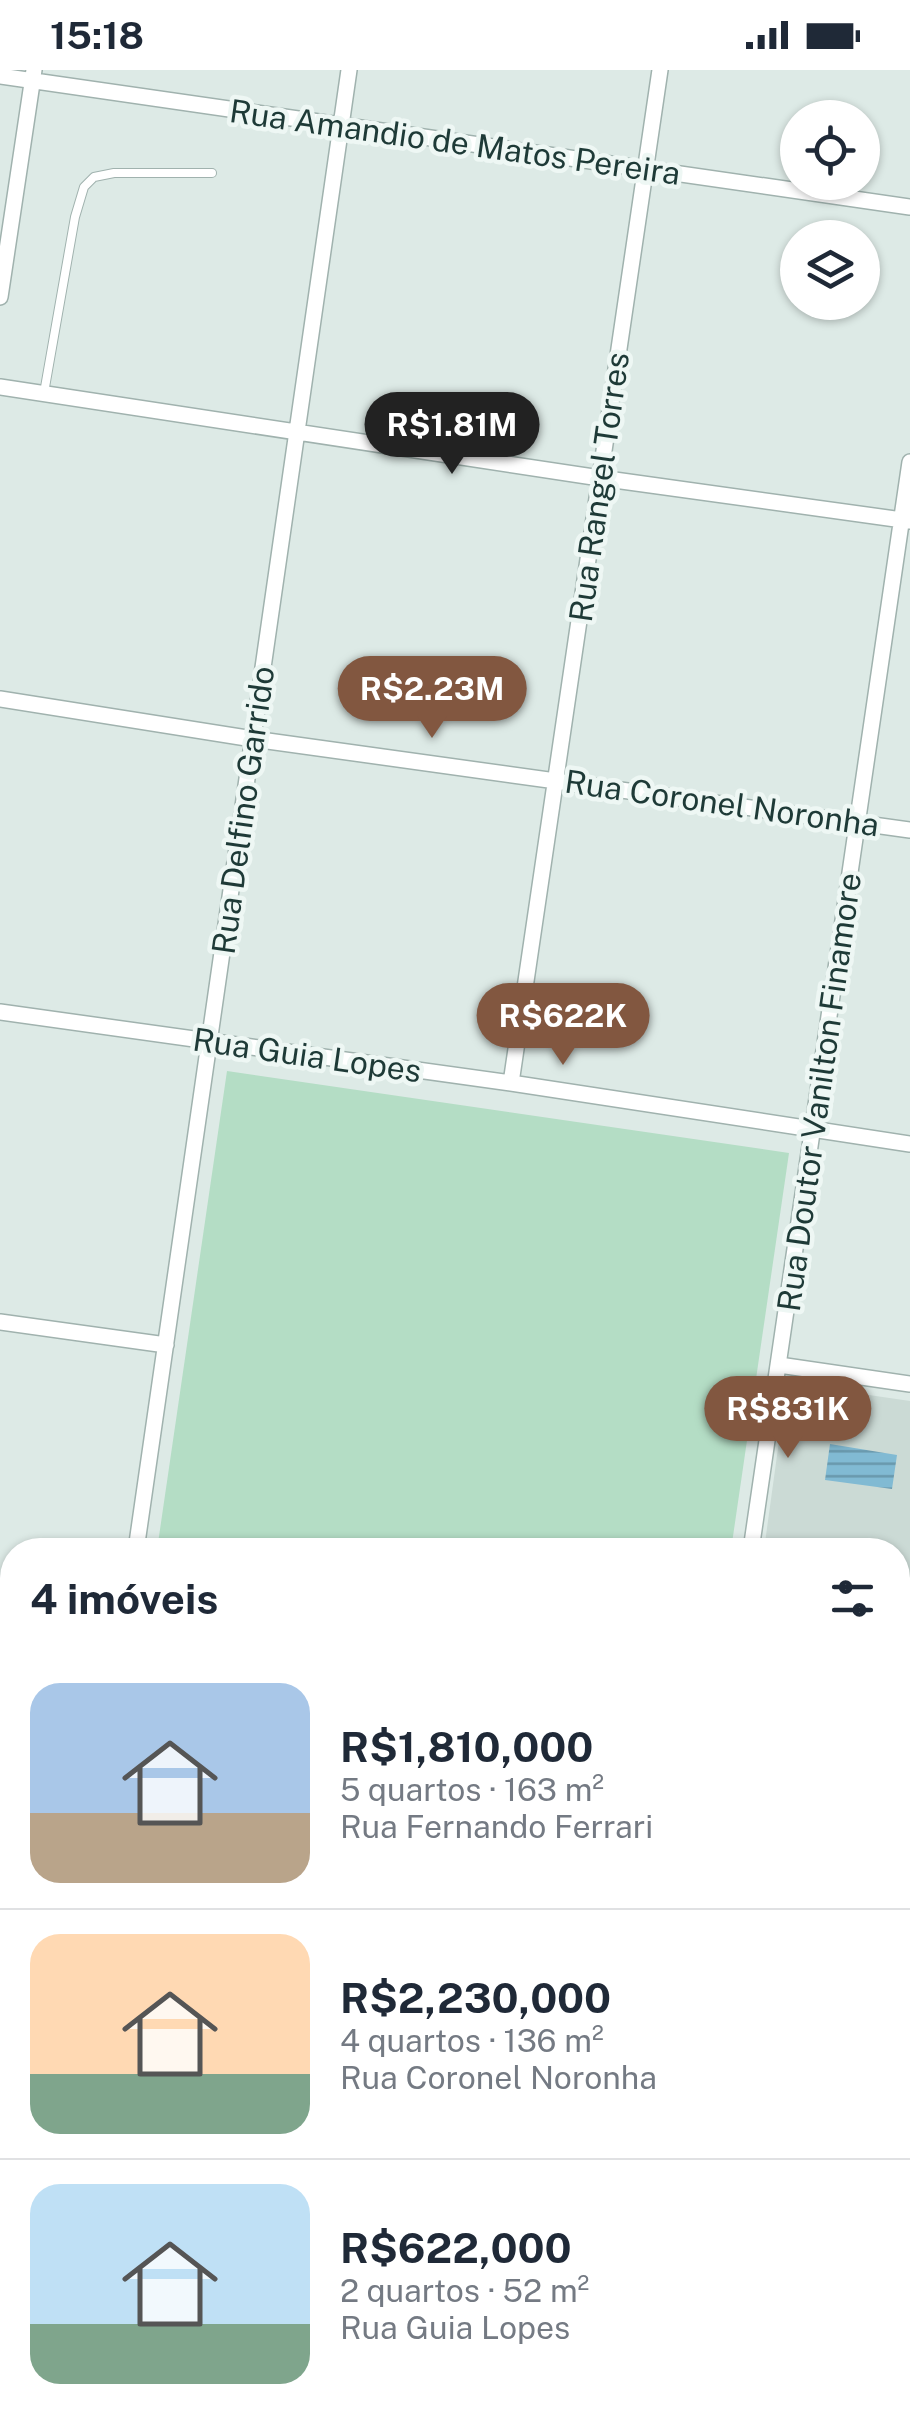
<!DOCTYPE html>
<html lang="pt">
<head>
<meta charset="utf-8">
<style>
	body { margin:0; font-family:"Public Sans",sans-serif; background:#f6f6f7; color:#1f2937; height:100vh; display:flex; flex-direction:column; font-size:38px; white-space:nowrap }
	* { box-sizing:border-box; margin:0 }
	p { font-size:32px; color:#747a83 }
	.icon { flex:none; width:55px; height:55px; fill:none; stroke:currentColor; stroke-width:2; stroke-linecap:round; stroke-linejoin:round }
	.map { position:relative; flex:1; overflow:hidden }
	.details { position:absolute; left:0px; top:1468px; width:910px; height:892px; display:flex; flex-direction:column; background:#fff; border-radius:40px 40px 0 0; box-shadow:0 2px 8px #0004 }
	.details>* { flex:none }
	.fabs { position:absolute; left:780px; top:30px; display:grid; gap:20px }
	.fabs a { display:grid; place-items:center; width:100px; height:100px; border-radius:50%; background:#fff; box-shadow:0 2px 8px #0004; font-size:50px }
	.price { position:absolute; translate:-50% -85px; padding:0 22px; border-radius:35px; background:#825740; color:#fff; font-size:32px; line-height:65px; filter:drop-shadow(0 2px 5px #0008) }
	.price::after { content:''; position:absolute; left:50%; top:60px; width:30px; height:22px; margin-left:-15px; background:inherit; clip-path:polygon(0 0,100% 0,50% 100%) }
	.price.current { background:#222; color:#fff }
	ul { padding:0; list-style:none }
	li { display:flex; align-items:center; gap:30px; height:250px; padding:0 30px }
	li+li { border-top:2px solid #e0e1e3 }
	li span { display:grid; place-items:center; flex:none; width:280px; height:200px; border-radius:30px; color:#555 }
	li>.icon { margin-inline-start:auto }
	span .icon { width:120px; height:120px; fill:#fffc; stroke-width:1 }
	li b { font-size:42px }
	h2 { display:flex; justify-content:space-between; align-items:center; height:120px; padding:0 30px; font-size:42px }
	.status { display:flex; justify-content:space-between; align-items:center; height:70px; padding:0 50px; background:#fff; direction:ltr }
	.status svg { height:28px; fill:currentColor }
	.map>svg:first-child { display:block }
</style>
</head>
<body>
<div class="status"><b>15:18</b><svg viewBox="0 0 49 12"><path d="M0 12V9h3v3zM5 12V6h3v6zM10 12V3h3v9zM15 12V0h3v12zM26 1h20v11H26zM47 4h2v5h-2z"/></svg></div>
<div class="map">
<svg width="910" height="2359" viewBox="0 0 910 2359">
	<defs>
		<pattern id="water-rules" width="6" height="5" patternUnits="userSpaceOnUse" patternTransform="scale(2.5)"><rect width="6" height="5" fill="#81bad3"/><path d="M0 2.5h6" fill="none" stroke="#6998ac"/></pattern>
	</defs>
	<rect width="100%" height="100%" fill="#ddeae6"/>
	<!-- built -->
	<path fill="#cbdad5" d="M787 1313 910 1331V1640L898 1639V1480H764Z"/>
	<!-- green -->
	<path fill="#b4ddc5" d="M227 1001 789 1083 731 1480H157Z"/>
	<!-- water -->
	<path fill="url(#water-rules)" d="M830 1374 897 1385 892 1419 825 1410Z"/>
	<g fill="none" stroke-linecap="round" stroke-linejoin="round">
		<defs>
			<path id="lane" d="M44 323 75 147 84 117 94 107 114 103H212
				M0 2206 12 2208
				M206 2359 208 2348"/>
			<path id="street" d="M0 6 910 137
				M0 227 34 0
				M0 317 600 408 910 451
				M0 629 253 669 910 760
				M0 942 511 1013 910 1074
				M511 1013 660 0
				M0 1252 166 1275
				M779 1295 910 1314
				M136 1480 349 0
				M751 1480 910 392
				M0 1562 12 1564
				M898 1649 910 1651
				M9 2359 12 2339"/>
			<path id="secondary" d="M0 1870 12 1872
				M898 1997 910 1999"/>
			<path id="primary" d="M0 2268 12 2270
				M0 2314 12 2316
				M245 2348 328 2359
				M531 2348 613 2359"/>
		</defs>
		<!-- lane casing -->
		<use href="#lane" stroke="#a0b2ae" stroke-width="10"/>
		<!-- street casing -->
		<use href="#street" stroke="#a0b2ae" stroke-width="18"/>
		<!-- secondary casing -->
		<use href="#secondary" stroke="#9cb6b1" stroke-width="22"/>
		<!-- primary casing -->
		<use href="#primary" stroke="#bcc4c3" stroke-width="25"/>
		<!-- lane -->
		<use href="#lane" stroke="#fff" stroke-width="8"/>
		<!-- street -->
		<use href="#street" stroke="#fff" stroke-width="15"/>
		<!-- secondary -->
		<use href="#secondary" stroke="#fff" stroke-width="20"/>
		<!-- primary -->
		<use href="#primary" stroke="#5fa29b" stroke-width="22"/>
	</g>
	<g text-anchor="middle" dominant-baseline="central" stroke-width="9" stroke-linejoin="round" paint-order="stroke">
		<!-- street labels -->
		<g font-size="32" fill="#1e3a37" stroke="#eef7f4">
			<text transform="translate(455 72) rotate(8)">Rua Amandio de Matos Pereira</text>
			<text transform="translate(599 417) rotate(-82)">Rua Rangel Torres</text>
			<text transform="translate(722 733) rotate(8)">Rua Coronel Noronha</text>
			<text transform="translate(243 740) rotate(-82)">Rua Delfino Garrido</text>
			<text transform="translate(307 985) rotate(8)">Rua Guia Lopes</text>
			<text transform="translate(819 1022) rotate(-82)">Rua Doutor Vanilton Finamore</text>
		</g>
	</g>
</svg>
<div class="fabs">
<a><svg class="icon" aria-label="locate" viewBox="0 0 24 24"><circle cx="12" cy="12" r="6"/><path d="M12 2v4M12 18v4M2 12h4M18 12h4"/></svg></a>
<a><svg class="icon" aria-label="layers" viewBox="0 0 24 24"><path d="M12 4l9 5-9 5-9-5zM3 14l9 5 9-5"/></svg></a>
</div>
<b class="price current" style="left:452px;top:407px">R$1.81M</b>
<b class="price" style="left:432px;top:671px">R$2.23M</b>
<b class="price" style="left:563px;top:998px">R$622K</b>
<b class="price" style="left:788px;top:1391px">R$831K</b>
<section class="details">
<h2>4 imóveis<svg class="icon" aria-label="filters" viewBox="0 0 24 24"><path d="M4 7h16M4 17h16"/><circle cx="9" cy="7" r="2"/><circle cx="15" cy="17" r="2"/></svg></h2>
<ul>
<li><span style="background:linear-gradient(#a9c7e8 65%,#b9a48a 0)"><svg class="icon" aria-label="home" viewBox="0 0 24 24"><path d="M3 11l9-7 9 7M6 9v11h12V9"/></svg></span><div><b>R$1,810,000</b><p>5 quartos · 163 m²</p><p>Rua Fernando Ferrari</p></div></li>
<li><span style="background:linear-gradient(#ffd9b3 70%,#7fa58c 0)"><svg class="icon" aria-label="home" viewBox="0 0 24 24"><path d="M3 11l9-7 9 7M6 9v11h12V9"/></svg></span><div><b>R$2,230,000</b><p>4 quartos · 136 m²</p><p>Rua Coronel Noronha</p></div></li>
<li><span style="background:linear-gradient(#bfe0f5 70%,#7fa58c 0)"><svg class="icon" aria-label="home" viewBox="0 0 24 24"><path d="M3 11l9-7 9 7M6 9v11h12V9"/></svg></span><div><b>R$622,000</b><p>2 quartos · 52 m²</p><p>Rua Guia Lopes</p></div></li>
</ul>
</section>
</div>
</body>
</html>
